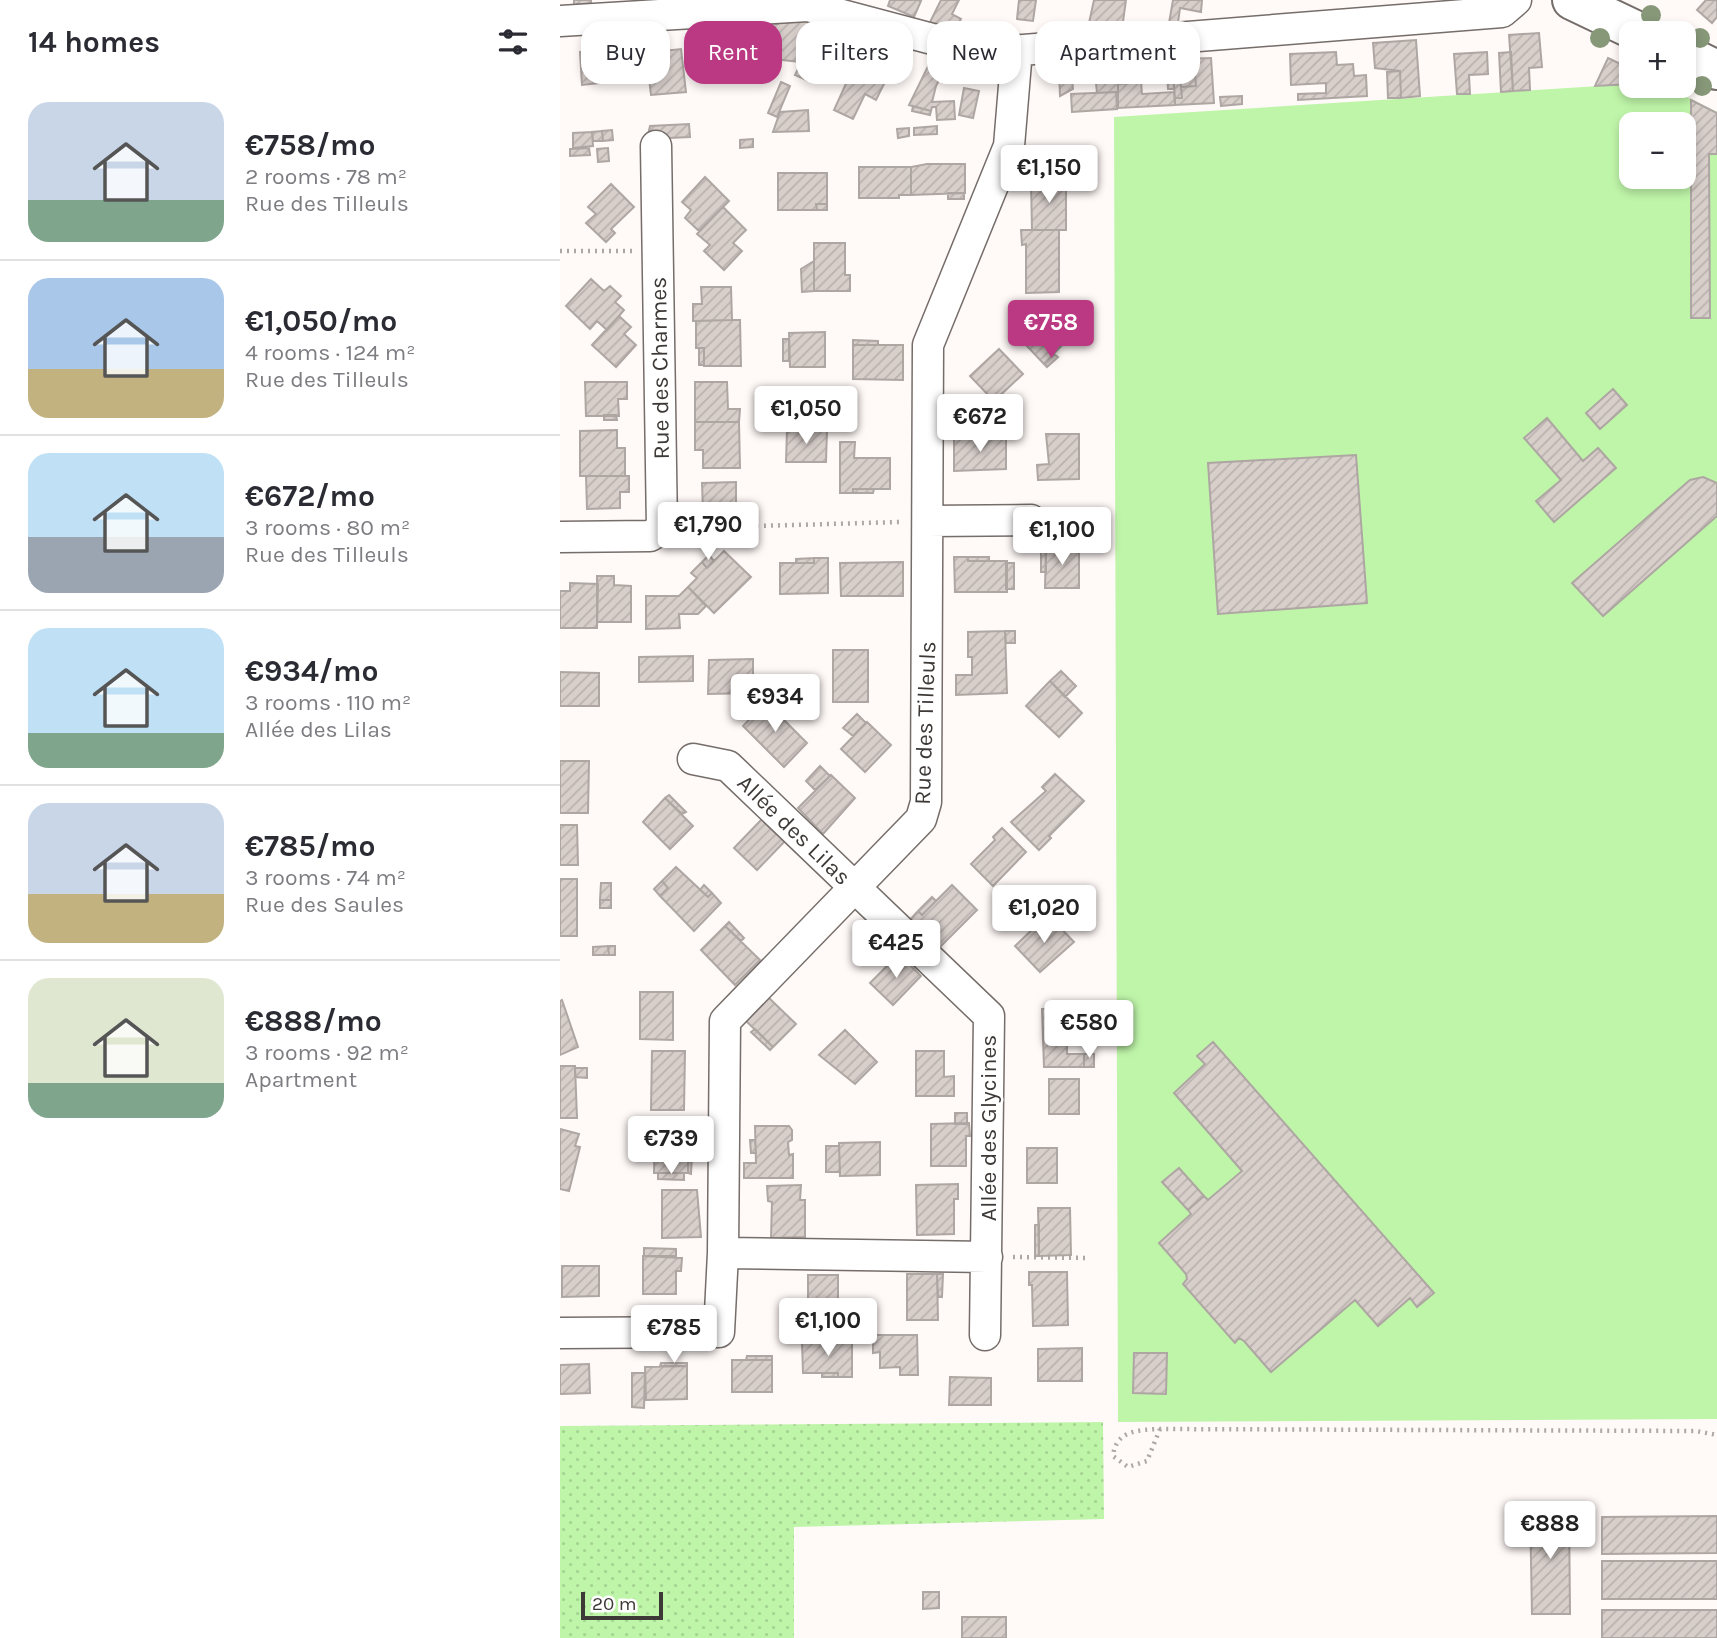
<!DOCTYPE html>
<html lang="en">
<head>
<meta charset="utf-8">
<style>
	body { margin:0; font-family:Karla,sans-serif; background:#f7f7f7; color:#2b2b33; height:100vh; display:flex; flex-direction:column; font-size:26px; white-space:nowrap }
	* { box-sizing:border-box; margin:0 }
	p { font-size:23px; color:#7c7c81 }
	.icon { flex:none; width:38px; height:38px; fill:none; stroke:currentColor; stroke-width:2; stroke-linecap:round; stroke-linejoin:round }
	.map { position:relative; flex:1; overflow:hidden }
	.drawer { display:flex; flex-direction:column; background:#fff; width:560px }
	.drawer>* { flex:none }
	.top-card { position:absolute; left:21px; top:21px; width:665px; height:63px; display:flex; gap:14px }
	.fabs { position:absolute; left:1059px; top:21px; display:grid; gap:14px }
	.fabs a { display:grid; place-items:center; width:77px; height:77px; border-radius:14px; background:#fff; box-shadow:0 4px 10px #0003; font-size:35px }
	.scale { position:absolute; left:21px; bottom:18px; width:82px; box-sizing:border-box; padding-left:7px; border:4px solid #3d3937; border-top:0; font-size:19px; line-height:24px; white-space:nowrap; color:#3d3937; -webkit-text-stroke:5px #fff; paint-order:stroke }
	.price { position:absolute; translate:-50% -60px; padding:0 16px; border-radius:7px; background:#fff; color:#222; font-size:23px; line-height:46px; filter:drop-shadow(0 2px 4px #0008) }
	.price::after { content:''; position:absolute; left:50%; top:42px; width:21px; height:16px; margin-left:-10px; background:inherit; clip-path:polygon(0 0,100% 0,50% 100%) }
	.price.current { background:#ba3982; color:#fff }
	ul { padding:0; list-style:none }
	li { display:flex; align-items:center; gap:21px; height:175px; padding:0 28px }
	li+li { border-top:2px solid #e1e1e2 }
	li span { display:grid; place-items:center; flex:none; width:196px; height:140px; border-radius:21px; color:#555 }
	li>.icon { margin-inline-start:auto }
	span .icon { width:84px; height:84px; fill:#fffc; stroke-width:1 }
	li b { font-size:30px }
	h2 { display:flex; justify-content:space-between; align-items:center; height:84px; padding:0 28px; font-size:30px }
	.pill { padding:0 24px; border-radius:21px; background:#fff; box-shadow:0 4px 10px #0003; font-size:24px; line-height:63px }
	.pill.current { background:#ba3982; color:#fff }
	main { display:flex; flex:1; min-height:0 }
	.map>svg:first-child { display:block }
</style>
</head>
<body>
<main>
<section class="drawer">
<h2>14 homes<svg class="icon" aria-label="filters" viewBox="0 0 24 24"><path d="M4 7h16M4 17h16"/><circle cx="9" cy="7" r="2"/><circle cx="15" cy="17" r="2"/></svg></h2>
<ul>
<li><span style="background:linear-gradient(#c9d6e8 70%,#7fa58c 0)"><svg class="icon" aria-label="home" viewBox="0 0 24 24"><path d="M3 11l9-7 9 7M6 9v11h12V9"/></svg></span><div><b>€758/mo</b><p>2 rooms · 78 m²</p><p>Rue des Tilleuls</p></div></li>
<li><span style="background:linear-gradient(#a9c7e8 65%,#c2b280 0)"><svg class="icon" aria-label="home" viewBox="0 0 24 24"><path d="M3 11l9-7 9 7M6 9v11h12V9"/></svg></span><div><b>€1,050/mo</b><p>4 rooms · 124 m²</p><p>Rue des Tilleuls</p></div></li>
<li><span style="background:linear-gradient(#bfe0f5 60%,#9aa5b1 0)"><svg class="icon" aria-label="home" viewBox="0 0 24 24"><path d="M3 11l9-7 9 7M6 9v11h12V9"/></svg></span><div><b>€672/mo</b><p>3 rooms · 80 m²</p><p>Rue des Tilleuls</p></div></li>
<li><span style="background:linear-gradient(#bfe0f5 75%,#7fa58c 0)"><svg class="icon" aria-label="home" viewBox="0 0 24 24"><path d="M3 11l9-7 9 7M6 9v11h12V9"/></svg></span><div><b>€934/mo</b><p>3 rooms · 110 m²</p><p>Allée des Lilas</p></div></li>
<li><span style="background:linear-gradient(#c9d6e8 65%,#c2b280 0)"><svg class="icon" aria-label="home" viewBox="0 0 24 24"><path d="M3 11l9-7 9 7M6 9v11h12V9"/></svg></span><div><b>€785/mo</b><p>3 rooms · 74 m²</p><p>Rue des Saules</p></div></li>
<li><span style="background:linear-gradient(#dfe7d0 75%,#7fa58c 0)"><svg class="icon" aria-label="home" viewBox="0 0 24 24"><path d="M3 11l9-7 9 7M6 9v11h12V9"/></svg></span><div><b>€888/mo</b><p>3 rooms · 92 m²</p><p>Apartment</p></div></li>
</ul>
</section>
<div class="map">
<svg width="1157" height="1638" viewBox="0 0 1157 1638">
	<defs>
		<pattern id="grass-dots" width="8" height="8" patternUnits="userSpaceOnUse" patternTransform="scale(1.75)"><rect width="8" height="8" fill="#bff5a9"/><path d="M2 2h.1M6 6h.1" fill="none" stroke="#a5d392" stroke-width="1.8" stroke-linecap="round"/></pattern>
		<pattern id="building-hatch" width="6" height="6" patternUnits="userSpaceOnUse" patternTransform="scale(1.75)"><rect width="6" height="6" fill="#d8cfcb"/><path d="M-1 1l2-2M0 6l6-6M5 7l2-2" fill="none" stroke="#bab2af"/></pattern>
	</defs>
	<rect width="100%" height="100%" fill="#fff9f7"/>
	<!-- grass -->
	<path fill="url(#grass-dots)" d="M543 1422 544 1519 234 1527V1638H0V1426Z"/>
	<!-- pitch -->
	<path fill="#bff5a9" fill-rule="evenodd" d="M1071 84 1105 86 1157 112V1419L558 1422 554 117ZM1071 124H1124V177H1071Z"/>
	<!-- building -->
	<path fill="url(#building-hatch)" stroke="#aea6a2" stroke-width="2" d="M14 0H31V3L14 5Z
		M330 0H357L361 1 354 17 328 6Z
		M381 0H399L392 14 401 19 395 31 369 24Z
		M459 0H476L473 21 457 19Z
		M534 0H566L562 29 529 23Z
		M613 0H642L641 12 620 8 618 23H609Z
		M1146 0H1157V17L1152 23 1137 10Z
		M219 19H258L240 62 204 58V22L218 24Z
		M258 19 280 25 251 82 235 75 256 33 253 31Z
		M178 32 179 37 173 38 174 55H164V49L141 51 140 35Z
		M309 33 325 38 305 76 324 84 316 100 305 94 293 119 274 110Z
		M979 33 982 67 969 68 970 90 953 91 949 35Z
		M856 40 860 96 841 98 840 71 815 68 813 43Z
		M121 49 126 92 91 95 86 53Z
		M56 50 58 78 39 80 36 51Z
		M36 51 39 83 22 85 20 52Z
		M375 52 391 56 376 86 372 102 394 101 395 119 377 120 376 107H372L371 111 349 105Z
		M776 52 777 65 793 64 794 76 806 75 807 96 738 100V94L766 93V83L731 85 730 54Z
		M927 52 928 74 909 75 910 94H897L894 54Z
		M951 52 953 91 941 92 939 53Z
		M651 58 654 103 615 105V98H622L621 87 636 86 635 74 620 75V59Z
		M1048 58 1071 69V84L1035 86Z
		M558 59V82L536 83V60Z
		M499 70H511L513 89 500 96Z
		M307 71 326 80 324 84 305 76Z
		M840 71 841 98H828L827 72Z
		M613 72 614 89H608L607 73Z
		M613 74H620L622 98H615Z
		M635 74 636 86 621 87 620 75Z
		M221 82 230 86 217 117 208 113Z
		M558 82V92L537 93 536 83Z
		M581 82 582 94 614 92 615 105 558 108V84Z
		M404 88 419 91 413 118 399 115Z
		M556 92 557 109 512 112 511 94Z
		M682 96V104L661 106 660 97Z
		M1131 100 1157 113V154H1149L1150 318H1131Z
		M353 106 371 111 370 115 352 111Z
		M248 110 249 131 213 132 220 112Z
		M129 124 130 137 87 139 90 126Z
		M377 126V134L354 135V128Z
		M349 128V136L338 138 337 129Z
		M52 130 53 140 43 141 42 131Z
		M42 131 43 141H33L32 132Z
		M32 132 33 146 13 148V133Z
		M193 139V147L180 148V140Z
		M29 148 30 155 10 156V149Z
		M48 148 49 161 38 162 37 149Z
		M367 164H405V193L351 195V167Z
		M299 167H351V195H339V198H299Z
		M218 173H267V204H256L257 210H218Z
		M145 177 169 201 139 231 125 218 131 210 122 202Z
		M506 180V230H472L471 181Z
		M51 184 74 207 51 229 55 233 46 242 26 223 36 214 28 207Z
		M388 193H404V199H388Z
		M256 204H267V210H257Z
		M163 207 186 230 173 243 182 251 164 270 144 251 150 245 137 234Z
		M461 230H499V292L466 293V244L462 245Z
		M254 243H285V275H290V291H254Z
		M254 261V291L242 292 241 269Z
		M31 279 44 291 50 286 61 296 55 302 64 310 47 330 37 321 30 329 6 306Z
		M141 287H171L172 320 133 321V304H142Z
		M500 304 522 324 484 364 466 345 475 336 471 332Z
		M59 316 71 327 64 334 76 345 56 367 32 345Z
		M172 320H180L181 366H144V348H136V321Z
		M265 332V367H230L229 333Z
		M223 339H229V361H223Z
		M293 340 318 341V345H293Z
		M293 345H343V380L293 379Z
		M139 348H144V365H139Z
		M439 349 463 374 434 401 410 376Z
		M494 354 498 357 487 367 484 364Z
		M25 382H67V399H58L59 416H26Z
		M135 382H167L168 409H180L179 422H135Z
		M1053 389 1067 405 1040 429 1026 413Z
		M44 415H56L57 420H44Z
		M987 418 1023 461 1038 448 1056 468 994 522 976 501 1001 480 964 438Z
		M135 422H179L180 468H143V450H135Z
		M57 430V448H65V476H20V431Z
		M227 430 267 431 266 462H226Z
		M486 434H519V479L478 480 477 465 489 464Z
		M394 438H446V469L394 471Z
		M280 442H295L294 458H330V489H293V493H280Z
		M796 455 807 603 658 614 648 463Z
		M26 476H69V492H60V508L27 509Z
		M1143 477 1157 483V516L1043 616 1012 583 1130 480Z
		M176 482V511H165V524H139V511H143L142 483Z
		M293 489H314L313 493H293Z
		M530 526 537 527 536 548H531Z
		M481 546H486V572H481Z
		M486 546H519V588H485Z
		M164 551 191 577 154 613 128 587 137 578 131 573 142 562 147 568Z
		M149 555 154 561 147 568 142 562Z
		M394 557H408V561H447V592H395Z
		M408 557H429V561H408Z
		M254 558V563H236V559Z
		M254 558H268V593L220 594V563H254Z
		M343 562V596H281L280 563Z
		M446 563H454V589H446Z
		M37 576H54V585L71 586V622H37Z
		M10 583 38 584 37 628H0V591H10Z
		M128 587 146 606 138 614H119L120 628 86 629V596H119Z
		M445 631 447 693 396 695V675H412V657H408V632Z
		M445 631H455V643H446Z
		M273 650H308V702H273Z
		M133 656V681L79 682V657Z
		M193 659V693L148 694 149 660Z
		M501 671 516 686 505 697 490 681Z
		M0 672 39 673V706H0Z
		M490 681 522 713 499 737 466 706Z
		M206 702 247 743 224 767 183 726Z
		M297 714 306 723 293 736 283 728Z
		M307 722 331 745 305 772 281 749Z
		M0 761H29L28 813H0Z
		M260 766 270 776 255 790 246 781Z
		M495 774 524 801 489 836 491 838 479 850 451 822 486 791 482 787Z
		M271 775 295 798 263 834 238 808Z
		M109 795 126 812 122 814 105 798Z
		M105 798 133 826 110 849 83 822Z
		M203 818 226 840 197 870 174 848Z
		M0 825H17L18 865H0Z
		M442 828 466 852 433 886 411 864 435 840 433 837Z
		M116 867 148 897 152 893 161 903 134 931 100 896 108 888 102 881Z
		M0 879H17V936H0Z
		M102 881 108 888 100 896 94 889Z
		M41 883H51V900H40Z
		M144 885 152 893 148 897 140 890Z
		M392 885 417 910 378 949 349 921 358 911 362 915Z
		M372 897 376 901 362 915 358 911Z
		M40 900H51V908H40Z
		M169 922 184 938 181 941 165 926Z
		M495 922 514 942 480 972 455 946 479 923 486 930Z
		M165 926 200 960 175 985 141 950Z
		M48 946H55V955H49Z
		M48 946 49 955H33V947Z
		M339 954 361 976 333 1005 310 983Z
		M80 992H113V1040L80 1039Z
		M208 997 236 1024 213 1047 185 1020Z
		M2 1000 18 1047 0 1055V1001Z
		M482 1009H507V1054H524V1067H484Z
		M195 1029 213 1047 210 1050 191 1032Z
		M285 1030 317 1062 295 1084 259 1055Z
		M653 1042 874 1293 857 1307 850 1298 818 1326 795 1300 711 1372 684 1341 679 1338 675 1343 623 1284 627 1279 626 1274 599 1243 631 1214 628 1210 644 1196 648 1200 682 1171 614 1093 645 1064 637 1056Z
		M92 1051H125L124 1110H91Z
		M356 1051H384V1077L394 1076V1096H356Z
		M524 1054H534V1067H524Z
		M0 1066H15L17 1118H0Z
		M15 1068H27V1078L15 1077Z
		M489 1079H519V1114H489Z
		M395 1113H407V1124H395Z
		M82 1117 124 1118V1131H129L128 1173H94L95 1132 82 1131Z
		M124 1118H129V1131H124Z
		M409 1123 410 1136H406V1166H371V1124Z
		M195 1126H229L232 1130V1140L228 1142 229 1155 233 1154V1178H184V1163H196Z
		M0 1129 19 1134 15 1146 20 1147 9 1191 0 1189Z
		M190 1140H195L196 1153H191Z
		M320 1142V1175L280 1176 279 1143Z
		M266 1146H279L280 1172H266Z
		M467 1148H497V1183H467Z
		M128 1154H132L131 1174 128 1173Z
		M619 1168 644 1196 628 1210 602 1182Z
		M98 1173H124V1180L98 1179Z
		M398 1184V1199H394V1234L357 1235 356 1185Z
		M241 1185 240 1200H245V1237L211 1238 212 1202 208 1201 207 1186Z
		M102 1190H137L141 1237 102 1238Z
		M478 1208H510L511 1255 479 1256Z
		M479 1224V1256H475V1225Z
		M84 1248 116 1249V1256H84Z
		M83 1256 122 1258 121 1271H116V1294H83Z
		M2 1266H39V1296L2 1297Z
		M469 1272H507L508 1325 473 1326 472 1285H469Z
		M347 1274H377L378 1320H347Z
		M377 1274H383L382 1297 378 1296Z
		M248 1275H278V1319H248Z
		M313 1335H357L358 1375H340V1367L320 1368V1352L313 1353Z
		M292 1341V1377H278V1373H243L242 1342Z
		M522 1348V1381H478V1349Z
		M574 1353H607L606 1394 573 1393Z
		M187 1356H212V1360H186Z
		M172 1360H212V1392H172Z
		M101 1363H127V1366H100Z
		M29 1364 30 1393 0 1394V1365Z
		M127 1366V1399L86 1400 85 1367Z
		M72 1373H85L84 1408 72 1407Z
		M262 1373H278V1377H262Z
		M390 1377 431 1378V1405H389Z
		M970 1508H1009L1010 1614H972Z
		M1157 1516V1553L1042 1554V1517Z
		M1042 1561H1157V1599H1042Z
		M363 1592H379V1608L363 1609Z
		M1042 1610H1157V1638H1042Z
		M402 1617H446V1638H402Z"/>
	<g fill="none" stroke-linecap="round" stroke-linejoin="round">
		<defs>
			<path id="minor" d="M0 21 248 6 425 53 942 12 956 0
				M368 521 471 520
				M0 537 90 536 102 529 96 146
				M133 759 168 766 429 1016 425 1335
				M163 1253 427 1257
				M0 1333 159 1332 163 1253 165 1021 361 819 366 802 368 345 449 146 457 50"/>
			<path id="major" d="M1012 0 1081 33
				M1124 54 1157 70"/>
		</defs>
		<!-- minor casing -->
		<use href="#minor" stroke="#756d69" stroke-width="33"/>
		<!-- major casing -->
		<use href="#major" stroke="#756d69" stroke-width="42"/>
		<!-- path -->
		<path stroke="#ada7a5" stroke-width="4.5" stroke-dasharray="2 5" stroke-linecap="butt" d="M0 251H72
			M127 528 339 522
			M453 1257 529 1258
			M600 1429 587 1461 568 1467 553 1456C556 1430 578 1430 600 1429L1136 1431 1157 1435"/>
		<!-- minor -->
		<use href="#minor" stroke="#fff" stroke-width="30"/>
		<!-- major -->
		<use href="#major" stroke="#fff" stroke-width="38"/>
	</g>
	<!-- trees -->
	<g fill="#879879">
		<circle cx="1091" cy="15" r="10"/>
		<circle cx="1040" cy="38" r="10"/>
		<circle cx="1140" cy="38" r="10"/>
		<circle cx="1142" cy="86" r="10"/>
	</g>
	<g text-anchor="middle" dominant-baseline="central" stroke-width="5" stroke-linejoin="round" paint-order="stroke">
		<!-- street labels -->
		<g font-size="23" fill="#3d3937" stroke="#fff">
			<text transform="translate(100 368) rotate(-91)">Rue des Charmes</text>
			<text transform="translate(365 723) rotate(-88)">Rue des Tilleuls</text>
			<text transform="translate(234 830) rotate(44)">Allée des Lilas</text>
			<text transform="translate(428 1128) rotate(-90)">Allée des Glycines</text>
		</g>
	</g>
</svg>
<div class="fabs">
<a>+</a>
<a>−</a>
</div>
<div class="scale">20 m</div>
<b class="price" style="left:489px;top:205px">€1,150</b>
<b class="price current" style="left:491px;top:360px">€758</b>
<b class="price" style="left:246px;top:446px">€1,050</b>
<b class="price" style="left:420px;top:454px">€672</b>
<b class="price" style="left:148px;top:562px">€1,790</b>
<b class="price" style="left:502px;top:567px">€1,100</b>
<b class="price" style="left:215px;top:734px">€934</b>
<b class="price" style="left:484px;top:945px">€1,020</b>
<b class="price" style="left:336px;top:980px">€425</b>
<b class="price" style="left:529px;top:1060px">€580</b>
<b class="price" style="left:111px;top:1176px">€739</b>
<b class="price" style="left:268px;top:1358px">€1,100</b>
<b class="price" style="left:114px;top:1365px">€785</b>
<b class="price" style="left:990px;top:1561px">€888</b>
<div class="top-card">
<a class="pill">Buy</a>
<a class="pill current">Rent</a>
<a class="pill">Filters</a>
<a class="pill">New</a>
<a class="pill">Apartment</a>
</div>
</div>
</main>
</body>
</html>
